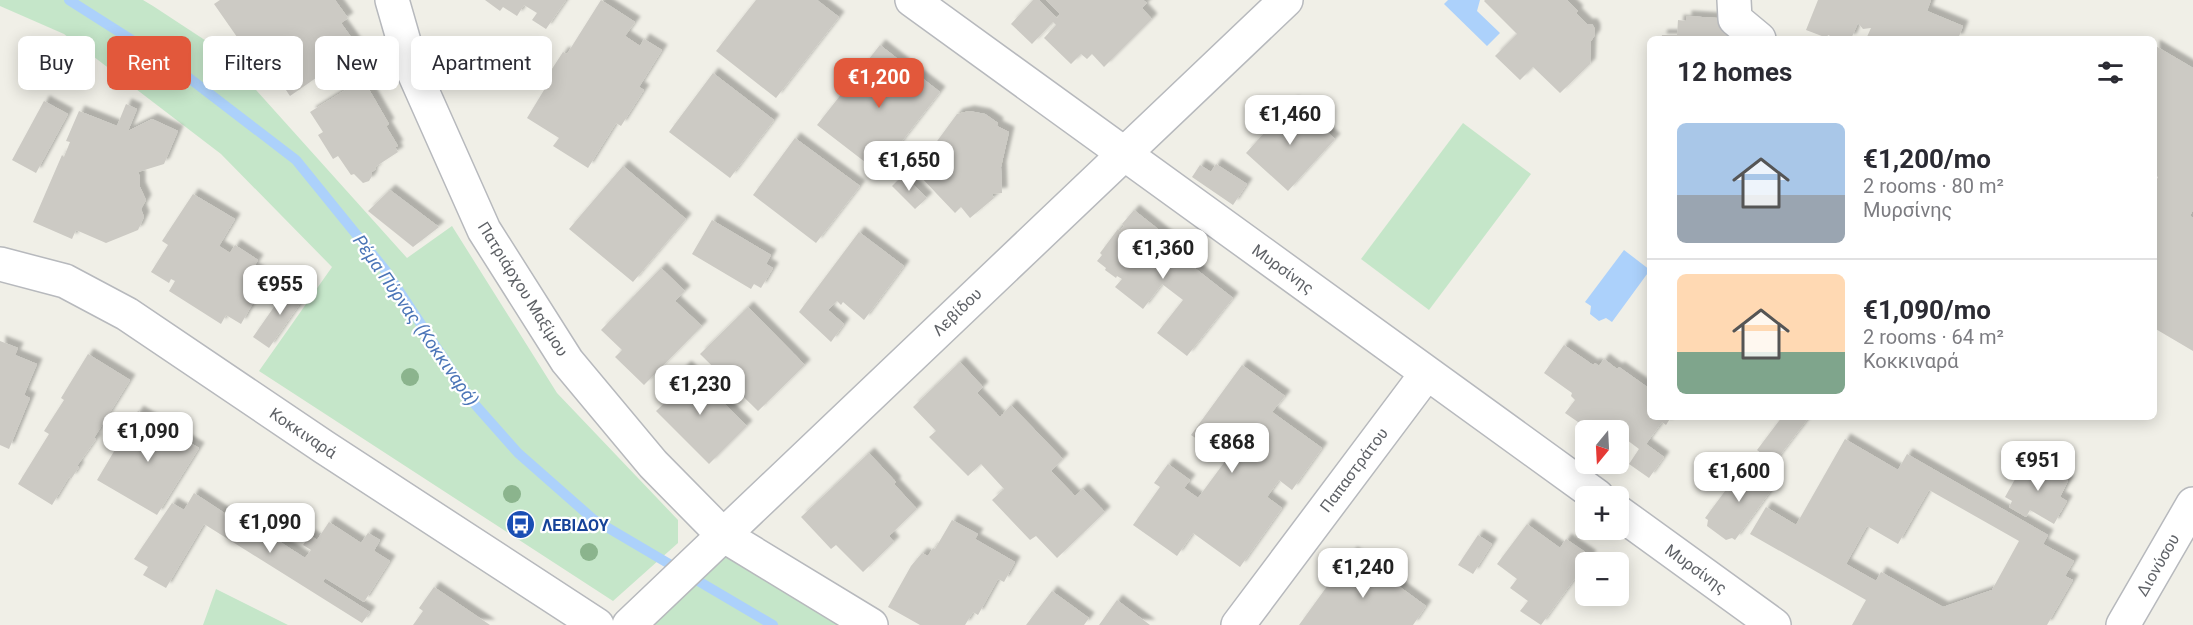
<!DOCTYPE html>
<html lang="en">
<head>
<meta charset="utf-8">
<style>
	body { margin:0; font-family:Roboto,sans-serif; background:#f7f7f7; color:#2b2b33; height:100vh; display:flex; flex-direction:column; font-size:22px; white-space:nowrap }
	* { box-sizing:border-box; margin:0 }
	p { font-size:20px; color:#7c7c81 }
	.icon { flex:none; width:33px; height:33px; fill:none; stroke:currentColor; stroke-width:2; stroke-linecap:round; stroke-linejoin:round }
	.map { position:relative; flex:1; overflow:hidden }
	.drawer { position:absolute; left:1647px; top:36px; width:510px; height:384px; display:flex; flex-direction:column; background:#fff; border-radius:9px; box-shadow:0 3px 15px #0003 }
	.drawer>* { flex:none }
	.top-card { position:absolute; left:18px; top:36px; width:570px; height:54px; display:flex; gap:12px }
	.needle { width:39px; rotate:198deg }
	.buttons { position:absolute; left:1575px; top:420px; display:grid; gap:12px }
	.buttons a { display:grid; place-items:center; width:54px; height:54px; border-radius:9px; background:#fff; box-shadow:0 3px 15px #0003; font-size:30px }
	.price { position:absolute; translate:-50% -51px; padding:0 14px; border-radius:12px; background:#fff; color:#222; font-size:20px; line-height:39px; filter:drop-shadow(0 2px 3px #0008) }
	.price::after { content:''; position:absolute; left:50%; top:36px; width:18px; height:14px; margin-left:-9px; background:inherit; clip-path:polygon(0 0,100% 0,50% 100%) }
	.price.selected { background:#e2583b; color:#fff }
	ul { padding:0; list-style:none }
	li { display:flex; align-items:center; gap:18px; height:150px; padding:0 30px }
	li+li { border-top:2px solid #e1e1e2 }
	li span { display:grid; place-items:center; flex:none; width:168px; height:120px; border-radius:9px; color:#555 }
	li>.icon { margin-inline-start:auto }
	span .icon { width:72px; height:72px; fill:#fffc; stroke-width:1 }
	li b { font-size:26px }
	h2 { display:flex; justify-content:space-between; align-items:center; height:72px; padding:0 30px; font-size:26px }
	.chip { padding:0 21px; border-radius:9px; background:#fff; box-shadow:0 3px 15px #0003; font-size:21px; line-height:54px }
	.chip.selected { background:#e2583b; color:#fff }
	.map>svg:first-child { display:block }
</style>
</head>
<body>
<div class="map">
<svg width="2193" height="625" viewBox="0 0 2193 625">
	<defs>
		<filter id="shadow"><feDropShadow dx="5.5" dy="-5.5" stdDeviation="1.5" flood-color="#0004"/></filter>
	</defs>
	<rect width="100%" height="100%" fill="#f0efe7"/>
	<!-- green -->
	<path fill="#c5e6c9" d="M0 0H143L153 6 220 50 407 258 452 226 557 393 678 520V543L613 601 259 371 332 267 221 154 64 34 0 6Z
		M1463 123 1531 174 1429 310 1361 259Z
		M724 539 854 625H656L643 619Z
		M216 589 288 625H203Z"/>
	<!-- water -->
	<path fill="#acd1fb" d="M1448 0H1480L1477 11 1500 33 1487 46 1444 4Z
		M1624 250 1650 270 1612 322 1606 318 1599 321 1590 314 1591 306 1585 302Z"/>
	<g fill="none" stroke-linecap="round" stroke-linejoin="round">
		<!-- stream -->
		<path stroke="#acd1fb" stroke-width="10" d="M69 0 176 68 296 160 386 271 471 400 518 453 593 519 773 625"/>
	</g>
	<!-- building -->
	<path fill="#cccac4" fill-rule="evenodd" filter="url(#shadow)" d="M220 0H335L348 18 341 23 359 48 290 96 253 41 244 47 214 4Z
		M485 0H566L546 29 532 20 537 13 524 5 517 16 503 7 500 11Z
		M601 0 635 22 625 36 640 46 644 39 662 50 639 87 644 90 621 126 616 123 588 168 553 146 559 138 527 118 552 77 548 75 563 52 567 54Z
		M756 0H817L839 17 776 98 716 51Z
		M1033 0H1039L1057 18 1060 14 1046 0H1143L1147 3 1142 8 1152 19 1104 67 1092 54 1087 59 1081 54 1071 64 1044 38 1056 25 1053 22 1032 44 1011 24Z
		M1485 0H1567L1578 11 1576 13 1587 24H1592L1595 29V35L1591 41 1590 64 1560 93 1533 67 1520 80 1495 56 1517 34 1484 1Z
		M1818 0H1931L1927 11 1963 26 1958 39H1866L1871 28 1863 29 1858 23 1851 39H1837L1828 35 1827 38 1806 30Z
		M1686 16 1717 18 1719 24 1734 39H1661L1662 35H1677L1678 20 1686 21Z
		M880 45 940 92 878 172 817 125Z
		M2154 45 2193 68V210L2190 216 2193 218V351L2154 328V185L2158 177 2154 175Z
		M713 73 774 120 730 178 669 132Z
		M363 79 389 124 386 126 398 146 395 147 398 152 375 167 376 169 372 172V176L369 181 363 183 354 174 351 175 338 156 333 159 318 135 323 132 310 112Z
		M44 101 68 114 36 173 12 160Z
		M1293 101 1335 139 1288 191 1246 153Z
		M126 104 137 109 128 131 152 119 178 131 164 164 138 172 140 177V187L146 200 141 209 144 217 138 230 106 243 76 230 72 239 33 222 62 155 64 157 70 142 66 141 79 111 117 126Z
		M969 111 985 114 998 123 997 126 1009 132 1001 167 1002 193 992 194 994 198 970 218 961 207 955 213 917 173 933 158 935 144 957 114Z
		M795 138 860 186 816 243 753 195Z
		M1216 164 1247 184 1233 205 1192 177 1200 165 1211 172Z
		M623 166 686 219 633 282 569 229Z
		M903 175 927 198 915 209 892 186Z
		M390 190 439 227 413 247 368 211Z
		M193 194 235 219 219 246 230 253 235 245 258 260 253 268 261 273 251 289 261 296 255 305 253 303 241 324 226 315 221 324 169 291 175 281 171 279 169 283 151 272 168 245 162 241Z
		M1134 210 1187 252 1182 258 1233 298 1187 356 1157 333 1183 300 1162 284 1143 309 1115 287 1122 279 1117 276 1116 278 1105 270 1106 268 1097 261 1102 255 1100 253 1118 229 1120 231 1124 226 1122 224Z
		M712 220 771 255 766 264 773 268 761 288 754 284 751 289 692 254Z
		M859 232 904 266 864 320 843 302 841 305 837 301 828 310 844 324 831 342 799 312Z
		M661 268 685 291 675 301 702 326 644 385 615 357 622 350 601 330Z
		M290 284 306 295 269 348 253 337Z
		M748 307 805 365 758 411 700 354Z
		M0 341 18 348 15 355 37 364 24 395 30 398 9 449 0 445Z
		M1564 345 1593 365 1595 363 1599 366 1604 359 1617 369 1619 367 1650 389V417H1671L1666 425 1662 422 1646 444 1664 457 1649 478 1629 464 1639 449 1623 437 1618 443V430L1586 432 1576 425 1578 422 1565 413 1575 400 1571 396 1572 393 1544 373Z
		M88 354 130 380 94 438 96 439 77 466 79 467 71 479 69 477 52 505 18 484 49 434 44 431 64 400 61 398Z
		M960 362 983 387 977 393 1000 417 1011 405 1063 459 1051 471 1075 496 1083 489 1105 512 1057 558 1036 536 1030 540 992 500 1004 489 981 464 968 476 929 437 936 431 913 407Z
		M1242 365 1285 396 1272 412 1322 448 1292 490 1279 480 1267 497 1282 508 1240 567 1193 533 1177 556 1133 525 1160 487 1154 483 1168 464 1190 480 1184 488 1198 498 1232 452 1214 439 1209 447 1191 435Z
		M686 366 747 426 709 464 656 411 672 396 664 388Z
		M138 411 199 448 157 515 97 480Z
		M1782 417H1809L1774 463 1757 450Z
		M1845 439 1898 470 1907 454 2048 535 2043 544 2074 561 2065 576 2073 580 2047 625H1852L1866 600 1750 534 1766 507 1796 525ZM1929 490 2019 541 1992 590 1943 607 1881 572 1876 581 1846 564 1867 526 1898 544Z
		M869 453 896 482 894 484 917 509 889 536 894 542 863 572 836 545 831 549 801 517Z
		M2027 458 2068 481 2060 497 2067 501 2054 524 2030 510 2026 517 2009 507 2012 501 2005 497Z
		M1746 463 1775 485 1735 540 1732 538 1726 540 1707 526 1708 520 1705 518Z
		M194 493 229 516 232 511 305 558 311 550 303 545 310 535 317 540 329 522 361 543 368 533 380 540 374 551 390 561 364 602 325 578 323 582 370 612 362 623 204 524 166 588 143 575 148 567 134 559 172 503 184 510Z
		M952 520 978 534 975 539 1015 562 1004 582 998 579 978 615 973 612 965 625H920L888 607 911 566 922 553 928 556 933 548 935 549Z
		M1527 524 1560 548 1566 539 1591 556 1541 625 1520 611 1528 601 1510 588 1517 579 1497 564Z
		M1478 535 1492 544 1473 574 1458 565Z
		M1352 552 1426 606 1413 625H1299Z
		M434 587 490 625H413L423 611 419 608Z
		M1052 591 1089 618 1084 625H1026Z
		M1117 600 1150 625H1099Z"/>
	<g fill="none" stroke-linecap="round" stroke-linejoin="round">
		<defs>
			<path id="minor" d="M392 0 411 66 484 230 567 361 653 464 723 535 871 625
				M912 0 1597 496
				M1734 0 1735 19 1759 39
				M0 264 65 281 127 314 324 447 597 625
				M1618 512 1774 625
				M629 625 1286 0
				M1238 625 1427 373
				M2123 625 2193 504"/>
		</defs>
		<!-- minor casing -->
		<use href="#minor" stroke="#b7b9bd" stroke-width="36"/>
		<!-- minor -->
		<use href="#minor" stroke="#fff" stroke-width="33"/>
	</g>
	<!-- trees -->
	<g fill="#8bb48d">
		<circle cx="410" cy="377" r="9"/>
		<circle cx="512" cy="494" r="9"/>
		<circle cx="589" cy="552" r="9"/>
	</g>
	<!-- icons -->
	<defs>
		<symbol id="bus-disc" viewBox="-11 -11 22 22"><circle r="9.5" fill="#1a4fb4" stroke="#fff"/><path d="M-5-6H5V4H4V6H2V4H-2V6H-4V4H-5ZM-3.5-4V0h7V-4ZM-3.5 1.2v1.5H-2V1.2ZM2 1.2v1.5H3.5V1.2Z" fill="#fff"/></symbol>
	</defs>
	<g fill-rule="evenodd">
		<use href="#bus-disc" x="504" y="508" width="33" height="33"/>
	</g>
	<g text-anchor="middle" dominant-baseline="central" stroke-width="4.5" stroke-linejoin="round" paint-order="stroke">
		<!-- street labels -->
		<g font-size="16" fill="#5f6267" stroke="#fff">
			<text transform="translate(1283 269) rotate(36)">Μυρσίνης</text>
			<text transform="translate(523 289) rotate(58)">Πατριάρχου Μαξίμου</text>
			<text transform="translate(957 312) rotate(-44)">Λεβίδου</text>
			<text transform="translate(303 433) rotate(34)">Κοκκιναρά</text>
			<text transform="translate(1354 470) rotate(-53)">Παπαστράτου</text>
			<text transform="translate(2158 565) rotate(-60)">Διονύσου</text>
			<text transform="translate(1696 569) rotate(36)">Μυρσίνης</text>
		</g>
		<!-- transit labels -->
		<g font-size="16" font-weight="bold" fill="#164399" stroke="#fff" text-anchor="start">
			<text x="542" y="525">ΛΕΒΙΔΟΥ</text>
		</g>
		<!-- water labels -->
		<g font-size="18" font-style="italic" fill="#4b75b7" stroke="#fff">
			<text transform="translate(416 320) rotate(55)">Ρέμα Πύρνας (Κοκκιναρά)</text>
		</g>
	</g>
</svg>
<div class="buttons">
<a><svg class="needle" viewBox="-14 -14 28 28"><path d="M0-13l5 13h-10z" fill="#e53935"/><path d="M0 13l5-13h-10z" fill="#7c7c81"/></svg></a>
<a>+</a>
<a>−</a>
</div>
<b class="price selected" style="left:879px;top:109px">€1,200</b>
<b class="price" style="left:1290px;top:146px">€1,460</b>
<b class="price" style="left:909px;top:192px">€1,650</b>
<b class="price" style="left:1163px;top:280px">€1,360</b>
<b class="price" style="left:280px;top:316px">€955</b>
<b class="price" style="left:700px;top:416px">€1,230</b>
<b class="price" style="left:148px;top:463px">€1,090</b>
<b class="price" style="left:1232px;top:474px">€868</b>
<b class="price" style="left:2038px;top:492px">€951</b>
<b class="price" style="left:1739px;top:503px">€1,600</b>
<b class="price" style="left:270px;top:554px">€1,090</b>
<b class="price" style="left:1363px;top:599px">€1,240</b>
<div class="top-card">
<a class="chip">Buy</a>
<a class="chip selected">Rent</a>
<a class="chip">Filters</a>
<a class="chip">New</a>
<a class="chip">Apartment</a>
</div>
<section class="drawer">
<h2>12 homes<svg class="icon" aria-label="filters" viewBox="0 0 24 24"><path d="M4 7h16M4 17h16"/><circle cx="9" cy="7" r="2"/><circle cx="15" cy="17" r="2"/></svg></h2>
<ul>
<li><span style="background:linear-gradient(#a9c7e8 60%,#9aa5b1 0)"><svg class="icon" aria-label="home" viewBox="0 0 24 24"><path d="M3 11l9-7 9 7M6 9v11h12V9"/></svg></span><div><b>€1,200/mo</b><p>2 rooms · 80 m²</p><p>Μυρσίνης</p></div></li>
<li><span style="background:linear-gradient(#ffd9b3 65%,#7fa58c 0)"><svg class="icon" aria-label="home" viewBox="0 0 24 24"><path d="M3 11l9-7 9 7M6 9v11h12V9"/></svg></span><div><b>€1,090/mo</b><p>2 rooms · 64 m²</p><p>Κοκκιναρά</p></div></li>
</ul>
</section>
</div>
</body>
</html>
